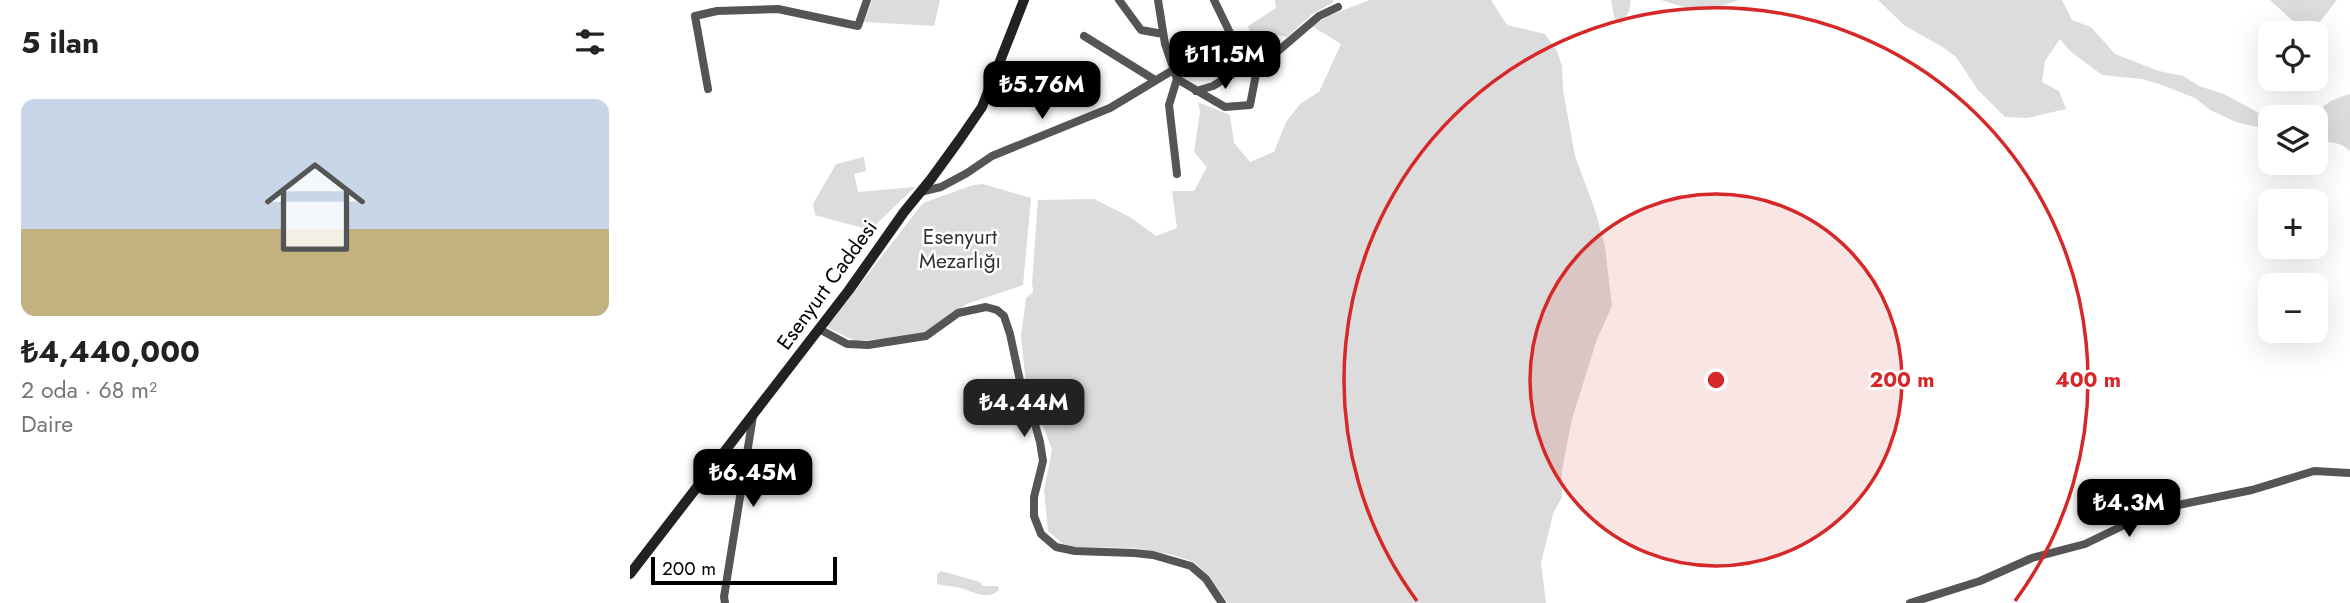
<!DOCTYPE html>
<html lang="tr">
<head>
<meta charset="utf-8">
<style>
	body { margin:0; font-family:Jost,sans-serif; background:#f6f6f6; color:#222; height:100vh; display:flex; flex-direction:column; font-size:26px; white-space:nowrap }
	* { box-sizing:border-box; margin:0 }
	p { font-size:23px; color:#767676 }
	.icon { flex:none; width:38px; height:38px; fill:none; stroke:currentColor; stroke-width:2; stroke-linecap:round; stroke-linejoin:round }
	.map { position:relative; flex:1; overflow:hidden }
	.sheet { display:flex; flex-direction:column; background:#fff; width:630px }
	.sheet>* { flex:none }
	.controls { position:absolute; left:1628px; top:21px; display:grid; gap:14px }
	.controls a { display:grid; place-items:center; width:70px; height:70px; border-radius:14px; background:#fff; box-shadow:0 7px 28px #0002; font-size:35px }
	.scale { position:absolute; left:21px; bottom:18px; width:186px; box-sizing:border-box; padding-left:7px; border:4px solid #000; border-top:0; font-size:19px; line-height:24px; white-space:nowrap; color:#000; -webkit-text-stroke:5px #fff; paint-order:stroke }
	.price { position:absolute; translate:-50% -60px; padding:0 16px; border-radius:14px; background:#000; color:#fff; font-size:23px; line-height:46px; filter:drop-shadow(0 2px 4px #0008) }
	.price::after { content:''; position:absolute; left:50%; top:42px; width:21px; height:16px; margin-left:-10px; background:inherit; clip-path:polygon(0 0,100% 0,50% 100%) }
	.price.on { background:#222; color:#fff }
	ul { padding:0; list-style:none }
	li { display:grid; align-content:center; gap:14px; height:371px; padding:0 21px }
	li span { display:grid; place-items:center; height:217px; border-radius:14px; color:#555 }
	li>.icon { margin-inline-start:auto }
	span .icon { width:126px; height:126px; fill:#fffc; stroke-width:1 }
	li b { font-size:30px }
	h2 { display:flex; justify-content:space-between; align-items:center; height:84px; padding:0 21px; font-size:30px }
	main { display:flex; flex:1; min-height:0 }
	.map>svg:first-child { display:block }
</style>
</head>
<body>
<main>
<section class="sheet">
<h2>5 ilan<svg class="icon" aria-label="filters" viewBox="0 0 24 24"><path d="M4 7h16M4 17h16"/><circle cx="9" cy="7" r="2"/><circle cx="15" cy="17" r="2"/></svg></h2>
<ul>
<li><span style="background:linear-gradient(#c9d6e8 60%,#c2b280 0)"><svg class="icon" aria-label="home" viewBox="0 0 24 24"><path d="M3 11l9-7 9 7M6 9v11h12V9"/></svg></span><div><b>₺4,440,000</b><p>2 oda · 68 m²</p><p>Daire</p></div></li>
</ul>
</section>
<div class="map">
<svg width="1720" height="603" viewBox="0 0 1720 603">
	<rect width="100%" height="100%" fill="#fff"/>
	<!-- green -->
	<path fill="#dcdcdc" d="M242 0H310L304 26 234 22Z
		M645 0H703V2L681 15 657 37 641 34 633 40 638 53 629 61 618 26 646 8Z
		M740 0H861L877 25 915 34 927 51 932 66 933 90 945 156 965 210 975 247 982 306 967 339 942 419 932 470V497L923 514 911 563 916 603H598L579 576 564 562 543 555 504 548 446 547 433 544 418 531 414 490 422 450 412 422 398 402 391 336 396 298 403 292 402 282 408 200 464 199 500 217 526 236 547 228 542 191H564L577 167 564 152 570 112 568 102 600 115 604 143 620 162 644 152 656 122 670 104 689 92 711 44 682 26 698 16Z
		M981 0H1001L999 11 991 25 984 17Z
		M1031 0H1109C1071 14 1070 12 1031 0Z
		M1248 0H1432L1442 20 1461 27 1485 54 1529 71 1553 76 1569 86 1594 94 1640 119V130L1606 122 1580 110 1565 98 1529 84 1512 79 1472 75 1440 51 1430 39 1415 61 1412 82 1429 91 1436 109 1397 118 1375 117 1348 90 1326 57 1311 46 1275 26Z
		M1640 0H1707L1681 33H1676Z
		M1720 94V151C1711 142 1697 140 1685 144 1685 112 1688 103 1720 94Z
		M234 157 236 171 224 174 228 192 285 187 240 230 185 215 183 204 206 164Z
		M353 184 401 198 393 285 337 304 292 335 225 341 197 327 293 203 343 185Z
		M311 571 350 582 353 586H368L369 590C358 601 344 592 331 588 323 586 315 586 307 584V574Z"/>
	<g fill="none" stroke-linecap="round" stroke-linejoin="round">
		<!-- street -->
		<path stroke="#555" stroke-width="8" d="M489 0 511 30 533 34
			M528 0 535 44 547 79 595 107 620 105 627 69
			M584 0 603 39 601 48
			M454 36 525 80
			M601 48 623 66
			M627 69 689 16 708 7
			M78 89 65 16 87 11 148 9 228 26 237 0
			M566 91 583 86 620 63
			M547 174 539 105 547 79
			M290 192 311 187 337 173 362 156 480 108 563 58 601 48
			M189 329 217 344 238 345 296 336 328 313 356 307 367 310 374 316 380 334 396 409 405 424 410 442 413 461 404 497V516L411 534 426 547 445 551 504 553 523 555 561 566 576 579 592 603
			M95 603 94 597 123 416
			M1280 603 1350 581 1402 558 1455 544 1511 517 1548 505 1622 490 1684 471 1720 473"/>
		<!-- secondary -->
		<path stroke="#222" stroke-width="10" d="M0 574 219 290 274 212 301 179 330 139 352 107 394 0"/>
	</g>
	<!-- distance rings -->
	<circle cx="1086" cy="380" r="186" fill="#d62828" fill-opacity=".12"/>
	<g fill="none" stroke="#d62828" stroke-width="3.5">
		<circle cx="1086" cy="380" r="186"/>
		<path d="M787 601A372 372 0 1 1 1385 601"/>
	</g>
	<g text-anchor="middle" dominant-baseline="central" stroke-width="5" stroke-linejoin="round" paint-order="stroke">
		<!-- park labels -->
		<g font-size="21" fill="#333" stroke="#fff">
			<text x="330" y="237">Esenyurt<tspan x="330" dy="24">Mezarlığı</tspan></text>
		</g>
		<!-- street labels -->
		<g font-size="21" fill="#000" stroke="#fff">
			<text transform="translate(197 285) rotate(-54)">Esenyurt Caddesi</text>
		</g>
	</g>
	<circle cx="1086" cy="380" r="10" fill="#d62828" stroke="#fff" stroke-width="3.5"/>
	<g font-size="21" text-anchor="middle" font-weight="bold" fill="#d62828" stroke="#fff" stroke-width="5" stroke-linejoin="round" paint-order="stroke">
		<text x="1272" y="387">200 m</text>
		<text x="1458" y="387">400 m</text>
	</g>
</svg>
<div class="controls">
<a><svg class="icon" aria-label="locate" viewBox="0 0 24 24"><circle cx="12" cy="12" r="6"/><path d="M12 2v4M12 18v4M2 12h4M18 12h4"/></svg></a>
<a><svg class="icon" aria-label="layers" viewBox="0 0 24 24"><path d="M12 4l9 5-9 5-9-5zM3 14l9 5 9-5"/></svg></a>
<a>+</a>
<a>−</a>
</div>
<div class="scale">200 m</div>
<b class="price" style="left:595px;top:91px">₺11.5M</b>
<b class="price" style="left:412px;top:121px">₺5.76M</b>
<b class="price on" style="left:394px;top:439px">₺4.44M</b>
<b class="price" style="left:123px;top:509px">₺6.45M</b>
<b class="price" style="left:1499px;top:539px">₺4.3M</b>
</div>
</main>
</body>
</html>
